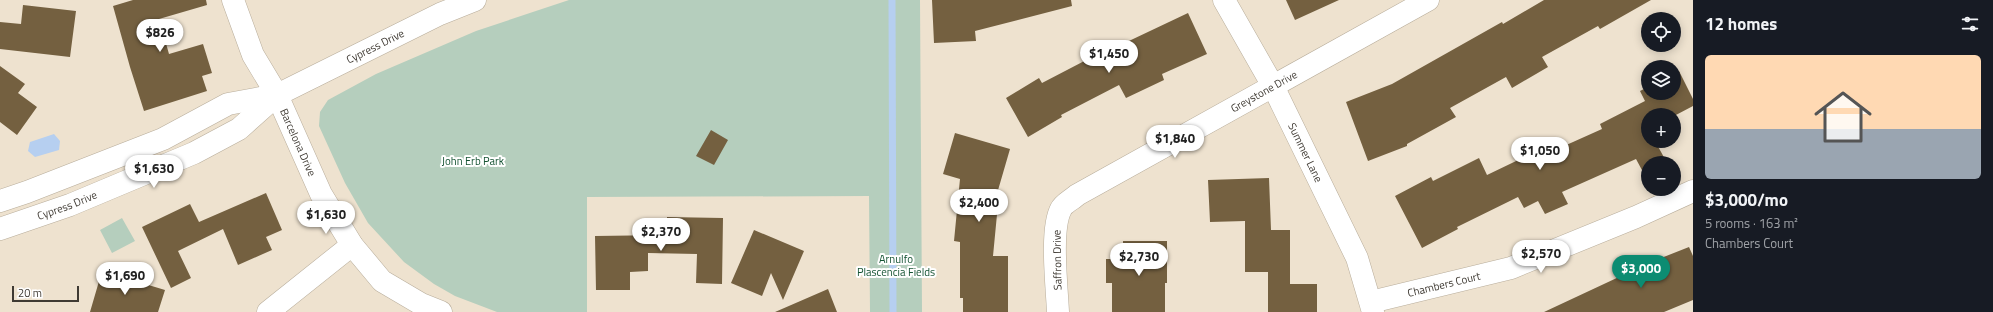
<!DOCTYPE html>
<html lang="en">
<head>
<meta charset="utf-8">
<style>
	body { margin:0; font-family:"Titillium Web",sans-serif; background:#20242c; color:#f1f3f6; height:100vh; display:flex; flex-direction:column; font-size:15px; white-space:nowrap }
	* { box-sizing:border-box; margin:0 }
	p { font-size:13px; color:#9ea1a6 }
	.icon { flex:none; width:22px; height:22px; fill:none; stroke:currentColor; stroke-width:2; stroke-linecap:round; stroke-linejoin:round }
	.map { position:relative; flex:1; overflow:hidden }
	.details { display:flex; flex-direction:column; background:#171b24; width:300px }
	.details>* { flex:none }
	.tools { position:absolute; left:1641px; top:12px; display:grid; gap:8px }
	.tools a { display:grid; place-items:center; width:40px; height:40px; border-radius:50%; background:#171b24; box-shadow:0 2px 10px #0003; font-size:20px }
	.scale { position:absolute; left:12px; bottom:10px; width:67px; box-sizing:border-box; padding-left:4px; border:2px solid #3f3a33; border-top:0; font-size:11px; line-height:14px; white-space:nowrap; color:#3f3a33; -webkit-text-stroke:3px #fff; paint-order:stroke }
	.price { position:absolute; translate:-50% -34px; padding:0 9px; border-radius:14px; background:#fff; color:#222; font-size:13px; line-height:26px; filter:drop-shadow(0 1px 2px #0008) }
	.price::after { content:''; position:absolute; left:50%; top:24px; width:12px; height:9px; margin-left:-6px; background:inherit; clip-path:polygon(0 0,100% 0,50% 100%) }
	.price.active { background:#0c8c72; color:#fff }
	ul { padding:0; list-style:none }
	li { display:grid; align-content:center; gap:8px; height:212px; padding:0 12px }
	li span { display:grid; place-items:center; height:124px; border-radius:6px; color:#555 }
	li>.icon { margin-inline-start:auto }
	span .icon { width:72px; height:72px; fill:#fffc; stroke-width:1 }
	li b { font-size:17px }
	h2 { display:flex; justify-content:space-between; align-items:center; height:48px; padding:0 12px; font-size:17px }
	main { display:flex; flex:1; min-height:0 }
	.map>svg:first-child { display:block }
</style>
</head>
<body>
<main>
<div class="map">
<svg width="1693" height="312" viewBox="0 0 1693 312">
	<rect width="100%" height="100%" fill="#eee2cf"/>
	<!-- green -->
	<path fill="#b5cebd" d="M569 0H920L922 312H870L869 196 587 197V312H497L455 296 434 284 404 262 368 223 345 183 319 126 320 112 328 100 376 74 476 31Z
		M122 218 135 241 112 253 100 230Z"/>
	<!-- water -->
	<path fill="#b6cff0" d="M54 134 60 141 59 150 35 157 28 151 30 142Z"/>
	<g fill="none" stroke-linecap="round" stroke-linejoin="round">
		<!-- stream -->
		<path stroke="#b6cff0" stroke-width="7" d="M892 0 893 312"/>
	</g>
	<!-- building -->
	<path fill="#746040" d="M133 0H206L207 5 159 19 169 54 203 44 212 73 202 76 207 91 144 111 130 67 113 6Z
		M932 0H1071L1072 6 975 31 976 41 934 43Z
		M1286 0H1339L1295 20Z
		M1544 0H1651L1600 29 1598 26 1542 57 1548 67 1512 88 1506 77 1450 108 1456 117 1407 144V146L1368 161 1346 102 1392 84 1502 22 1503 24Z
		M23 5 76 11 70 57 0 49V22L21 24Z
		M1188 13 1207 54 1162 74 1164 80 1126 98 1119 85 1061 115 1062 117 1028 137 1006 98 1039 78 1042 83 1092 57 1093 58Z
		M0 66 25 84 18 93 37 107 17 135 0 122Z
		M1679 71 1693 99V106L1674 116 1648 115V141H1655L1666 161 1661 163H1648V170L1643 172 1636 159 1562 192 1568 204 1545 214 1538 201 1524 208 1518 197 1457 227 1458 229 1422 248 1395 196 1431 177 1433 181 1479 158 1487 175 1541 149 1544 155 1602 129 1600 124 1645 101 1640 91 1648 87V93H1674V74Z
		M711 130 728 140 714 165 696 156Z
		M955 133 1010 149 994 204H998L993 256H1008V312H963V298H960V242L954 241 960 179 943 174Z
		M1269 178 1271 230H1290V284H1317V312H1268V272H1245V221L1210 222 1208 180Z
		M266 193 282 230 266 237 272 250 238 265 223 229 178 251 191 278 171 288 142 227 190 204 199 222Z
		M667 217 723 218 722 284 696 283 697 254 648 253V271L630 272V290H596L595 236 667 235Z
		M754 230 804 251 783 300 771 273 762 296 731 283Z
		M1123 241H1167V283H1165V312H1112V283H1106V259H1123Z
		M1689 247 1693 256V300L1664 312H1544L1651 262Z
		M102 271 165 290 158 312H90Z
		M828 289 837 312H775Z"/>
	<g fill="none" stroke-linecap="round" stroke-linejoin="round">
		<defs>
			<g id="minor">
				<path id="s1" d="M233 0 253 55 277 95 321 194 352 245 382 281 421 304 441 312"/>
				<path id="s2" d="M1224 0 1273 86 1357 258 1373 312"/>
				<path d="M0 201 27 192 163 139 228 104 277 95"/>
				<path id="s3" d="M0 229 70 205 194 153 239 129 277 95 440 14 475 0"/>
				<path id="s4" d="M1371 302 1511 268 1636 217 1693 191"/>
				<path d="M268 312 352 245"/>
				<path id="s5" d="M1058 312C1057 288 1050 229 1061 209 1063 204 1073 199 1077 195L1428 0"/>
			</g>
		</defs>
		<!-- minor casing -->
		<use href="#minor" stroke="#b8ad9b" stroke-width="23"/>
		<!-- minor -->
		<use href="#minor" stroke="#fff" stroke-width="22"/>
	</g>
	<g text-anchor="middle" dominant-baseline="central" stroke-width="4" stroke-linejoin="round" paint-order="stroke">
		<!-- street labels -->
		<g font-size="11" fill="#3f3a33" stroke="#fff">
			<text stroke="none"><textPath href="#s3" startOffset="420">Cypress Drive</textPath></text>
			<text stroke="none"><textPath href="#s5" startOffset="339">Greystone Drive</textPath></text>
			<text stroke="none"><textPath href="#s1" startOffset="157">Barcelona Drive</textPath></text>
			<text stroke="none"><textPath href="#s2" startOffset="173">Summer Lane</textPath></text>
			<text stroke="none"><textPath href="#s3" startOffset="71">Cypress Drive</textPath></text>
			<text transform="translate(1057 260) rotate(-91)">Saffron Drive</text>
			<text stroke="none"><textPath href="#s4" startOffset="75">Chambers Court</textPath></text>
		</g>
		<!-- park labels -->
		<g font-size="11" fill="#145232" stroke="#fff">
			<text x="473" y="161">John Erb Park</text>
			<text x="896" y="259">Arnulfo<tspan x="896" dy="13">Plascencia Fields</tspan></text>
		</g>
	</g>
</svg>
<div class="tools">
<a><svg class="icon" aria-label="locate" viewBox="0 0 24 24"><circle cx="12" cy="12" r="6"/><path d="M12 2v4M12 18v4M2 12h4M18 12h4"/></svg></a>
<a><svg class="icon" aria-label="layers" viewBox="0 0 24 24"><path d="M12 4l9 5-9 5-9-5zM3 14l9 5 9-5"/></svg></a>
<a>+</a>
<a>−</a>
</div>
<div class="scale">20 m</div>
<b class="price" style="left:160px;top:53px">$826</b>
<b class="price" style="left:1109px;top:74px">$1,450</b>
<b class="price" style="left:1175px;top:159px">$1,840</b>
<b class="price" style="left:1540px;top:171px">$1,050</b>
<b class="price" style="left:154px;top:189px">$1,630</b>
<b class="price" style="left:979px;top:223px">$2,400</b>
<b class="price" style="left:326px;top:235px">$1,630</b>
<b class="price" style="left:661px;top:252px">$2,370</b>
<b class="price" style="left:1541px;top:274px">$2,570</b>
<b class="price" style="left:1139px;top:277px">$2,730</b>
<b class="price active" style="left:1641px;top:289px">$3,000</b>
<b class="price" style="left:125px;top:296px">$1,690</b>
</div>
<section class="details">
<h2>12 homes<svg class="icon" aria-label="filters" viewBox="0 0 24 24"><path d="M4 7h16M4 17h16"/><circle cx="9" cy="7" r="2"/><circle cx="15" cy="17" r="2"/></svg></h2>
<ul>
<li><span style="background:linear-gradient(#ffd9b3 60%,#9aa5b1 0)"><svg class="icon" aria-label="home" viewBox="0 0 24 24"><path d="M3 11l9-7 9 7M6 9v11h12V9"/></svg></span><div><b>$3,000/mo</b><p>5 rooms · 163 m²</p><p>Chambers Court</p></div></li>
</ul>
</section>
</main>
</body>
</html>
